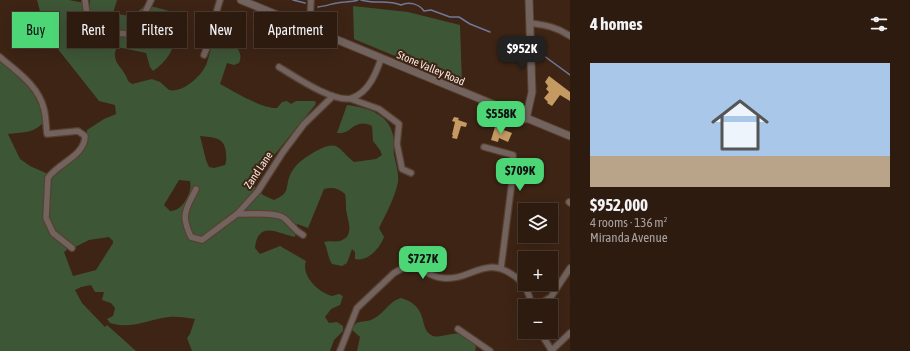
<!DOCTYPE html>
<html lang="en">
<head>
<meta charset="utf-8">
<style>
	body { margin:0; font-family:"Asap Condensed",sans-serif; background:#3a281e; color:#f1f3f6; height:100vh; display:flex; flex-direction:column; font-size:15px; white-space:nowrap }
	* { box-sizing:border-box; margin:0 }
	p { font-size:13px; color:#a7a19f }
	.icon { flex:none; width:22px; height:22px; fill:none; stroke:currentColor; stroke-width:2; stroke-linecap:round; stroke-linejoin:round }
	.map { position:relative; flex:1; overflow:hidden }
	.side { display:flex; flex-direction:column; background:#2e1b10; width:340px }
	.side>* { flex:none }
	.top-card { position:absolute; left:12px; top:12px; width:380px; height:36px; display:flex; gap:8px }
	.fabs { position:absolute; left:518px; top:203px; display:grid; gap:8px }
	.fabs a { display:grid; place-items:center; width:40px; height:40px; border-radius:0px; background:#2e1b10; box-shadow:0 4px 16px #0002,0 0 0 1px #493930; font-size:20px }
	.price { position:absolute; translate:-50% -34px; padding:0 9px; border-radius:8px; background:#4dd676; color:#111; font-size:13px; line-height:26px; filter:drop-shadow(0 1px 2px #0008) }
	.price::after { content:''; position:absolute; left:50%; top:24px; width:12px; height:9px; margin-left:-6px; background:inherit; clip-path:polygon(0 0,100% 0,50% 100%) }
	.price.current { background:#222; color:#fff }
	ul { padding:0; list-style:none }
	li { display:grid; align-content:center; gap:8px; height:212px; padding:0 20px }
	li span { display:grid; place-items:center; height:124px; border-radius:0px; color:#555 }
	li>.icon { margin-inline-start:auto }
	span .icon { width:72px; height:72px; fill:#fffc; stroke-width:1 }
	li b { font-size:17px }
	h2 { display:flex; justify-content:space-between; align-items:center; height:48px; padding:0 20px; font-size:17px }
	.pill { padding:0 14px; border-radius:0px; background:#2e1b10; box-shadow:0 4px 16px #0002,0 0 0 1px #493930; font-size:14px; line-height:36px }
	.pill.current { background:#4dd676; color:#111 }
	main { display:flex; flex:1; min-height:0 }
	.map>svg:first-child { display:block }
</style>
</head>
<body>
<main>
<div class="map">
<svg width="570" height="351" viewBox="0 0 570 351">
	<rect width="100%" height="100%" fill="#3d2415"/>
	<!-- green -->
	<path fill="#3d5636" fill-rule="evenodd" d="M37 0H69L90 4V0H117L113 13 129 16 136 14C138 12 142 7 145 6 149 5 173 11 174 14 175 16 174 21 175 24 177 45 170 59 153 71L150 67 146 53 117 47C109 62 125 68 128 81L132 84 152 79 160 82 169 90C182 93 199 78 205 67 210 59 209 44 218 38 221 36 226 36 230 36 235 47 244 52 239 63L234 65 227 63 220 84C235 92 260 108 277 108L282 102 287 101 291 104 296 101H315L316 104 258 175 253 185 263 195 274 200C292 192 284 187 291 173 297 162 306 157 316 151 339 139 337 148 354 162L376 159 382 155 380 150 373 141 372 126C354 117 352 135 337 133L347 105C369 108 391 114 394 140 395 145 393 150 394 155 396 164 399 173 398 182 395 197 386 214 379 228L384 237C380 248 368 262 355 259V252L352 249 347 263 342 266 332 264C327 256 328 249 324 242 330 240 336 243 342 240 355 235 347 219 346 209 346 204 346 199 345 194 338 188 333 187 324 189L322 194 308 228 297 224 295 237C279 234 258 219 255 248L260 254 280 246 306 261C301 276 318 292 332 296L339 294 343 296 340 305 331 309 325 317 329 323 337 322 343 326V331L334 340 330 351H192L187 338 190 334 195 319C187 318 177 316 169 317 149 319 132 330 110 323L107 319 113 316 115 308 111 303 102 300 104 292H95L91 285 81 287 75 290 82 303 105 327 107 325 136 351H0V60C15 73 50 101 42 124 32 134 21 132 8 134L20 159 30 166 48 174C44 187 41 217 49 229 54 237 63 241 67 250L64 252 73 276 96 270 113 243V241L109 237 89 240 75 247 53 229 48 218 50 184 53 175 84 149 87 140V130L104 119 116 114 115 105 99 101 46 34ZM200 136C213 138 224 136 226 152 226 157 227 160 225 165L214 168 209 167 206 160ZM179 180 190 181C193 192 182 212 170 211L164 205Z
		M353 6 408 12 460 25 462 84 354 39Z
		M401 298C430 307 418 327 431 335 443 342 461 321 476 347L475 351H357L360 337 352 330C356 318 363 324 373 319 384 314 389 301 401 298Z"/>
	<g fill="none" stroke-linecap="round" stroke-linejoin="round">
		<!-- stream -->
		<path stroke="#6e7999" stroke-width="1.5" d="M293 0 305 3
			M361 0C374 4 388 0 401 5 409 1 419 4 424 11L431 10 450 17H459L470 24 490 32
			M318 7C327 6 336 2 345 2 350 1 353 2 358 0
			M536 50 570 75"/>
	</g>
	<!-- building -->
	<path fill="#c49a62" d="M549 76 570 92V101L560 95 552 106 547 103 548 102 544 98 549 92 546 89 548 86 545 82Z
		M454 117 459 118 458 120 467 123 466 127 461 126 457 139 452 138 453 135H452L455 122 452 121Z
		M495 127 512 133 508 142 499 138 498 142 491 140Z"/>
	<g fill="none" stroke-linecap="round" stroke-linejoin="round">
		<defs>
			<path id="minor" d="M85 0C86 6 86 14 89 19 99 35 118 33 135 34L151 0
				M530 23C545 25 557 27 570 36
				M308 28 310 20 311 0
				M204 55 215 27 217 10 220 0
				M0 57C17 72 38 85 44 109 46 117 46 126 47 134L78 131 85 136C85 156 58 163 48 178L46 218 53 233 72 248
				M279 67C294 76 335 104 352 98 369 92 376 73 381 59
				M351 99 379 109 399 124 397 144 402 169 411 173
				M484 147 513 155 512 181 501 268
				M196 189C186 210 180 214 191 237L202 240 237 214 258 191 283 152 304 124 333 96
				M569 202 570 203
				M237 214C247 214 277 212 284 218 292 224 292 229 303 235
				M531 304 543 302 551 297 570 268
				M458 329 490 351
				M540 332 552 351
				M340 351 357 308 394 273 414 262C423 270 431 277 443 278 472 281 483 255 513 275 525 283 529 293 532 306
				M551 351 570 333"/>
			<path id="tertiary" d="M241 0 570 136
				M526 119 532 92 529 0"/>
		</defs>
		<!-- minor casing -->
		<use href="#minor" stroke="#584031" stroke-width="8"/>
		<!-- tertiary casing -->
		<use href="#tertiary" stroke="#584031" stroke-width="9"/>
		<!-- minor -->
		<use href="#minor" stroke="#72635e" stroke-width="5.5"/>
		<!-- tertiary -->
		<use href="#tertiary" stroke="#72635e" stroke-width="7"/>
	</g>
	<g text-anchor="middle" dominant-baseline="central" stroke-width="4" stroke-linejoin="round" paint-order="stroke">
		<!-- street labels -->
		<g font-size="11" fill="#fbe9e0" stroke="#3d2415">
			<text transform="translate(431 68) rotate(23)">Stone Valley Road</text>
			<text transform="translate(258 170) rotate(-56)">Zand Lane</text>
		</g>
	</g>
</svg>
<div class="fabs">
<a><svg class="icon" aria-label="layers" viewBox="0 0 24 24"><path d="M12 4l9 5-9 5-9-5zM3 14l9 5 9-5"/></svg></a>
<a>+</a>
<a>−</a>
</div>
<b class="price current" style="left:522px;top:70px">$952K</b>
<b class="price" style="left:501px;top:135px">$558K</b>
<b class="price" style="left:520px;top:192px">$709K</b>
<b class="price" style="left:423px;top:280px">$727K</b>
<div class="top-card">
<a class="pill current">Buy</a>
<a class="pill">Rent</a>
<a class="pill">Filters</a>
<a class="pill">New</a>
<a class="pill">Apartment</a>
</div>
</div>
<section class="side">
<h2>4 homes<svg class="icon" aria-label="filters" viewBox="0 0 24 24"><path d="M4 7h16M4 17h16"/><circle cx="9" cy="7" r="2"/><circle cx="15" cy="17" r="2"/></svg></h2>
<ul>
<li><span style="background:linear-gradient(#a9c7e8 75%,#b9a48a 0)"><svg class="icon" aria-label="home" viewBox="0 0 24 24"><path d="M3 11l9-7 9 7M6 9v11h12V9"/></svg></span><div><b>$952,000</b><p>4 rooms · 136 m²</p><p>Miranda Avenue</p></div></li>
</ul>
</section>
</main>
</body>
</html>
